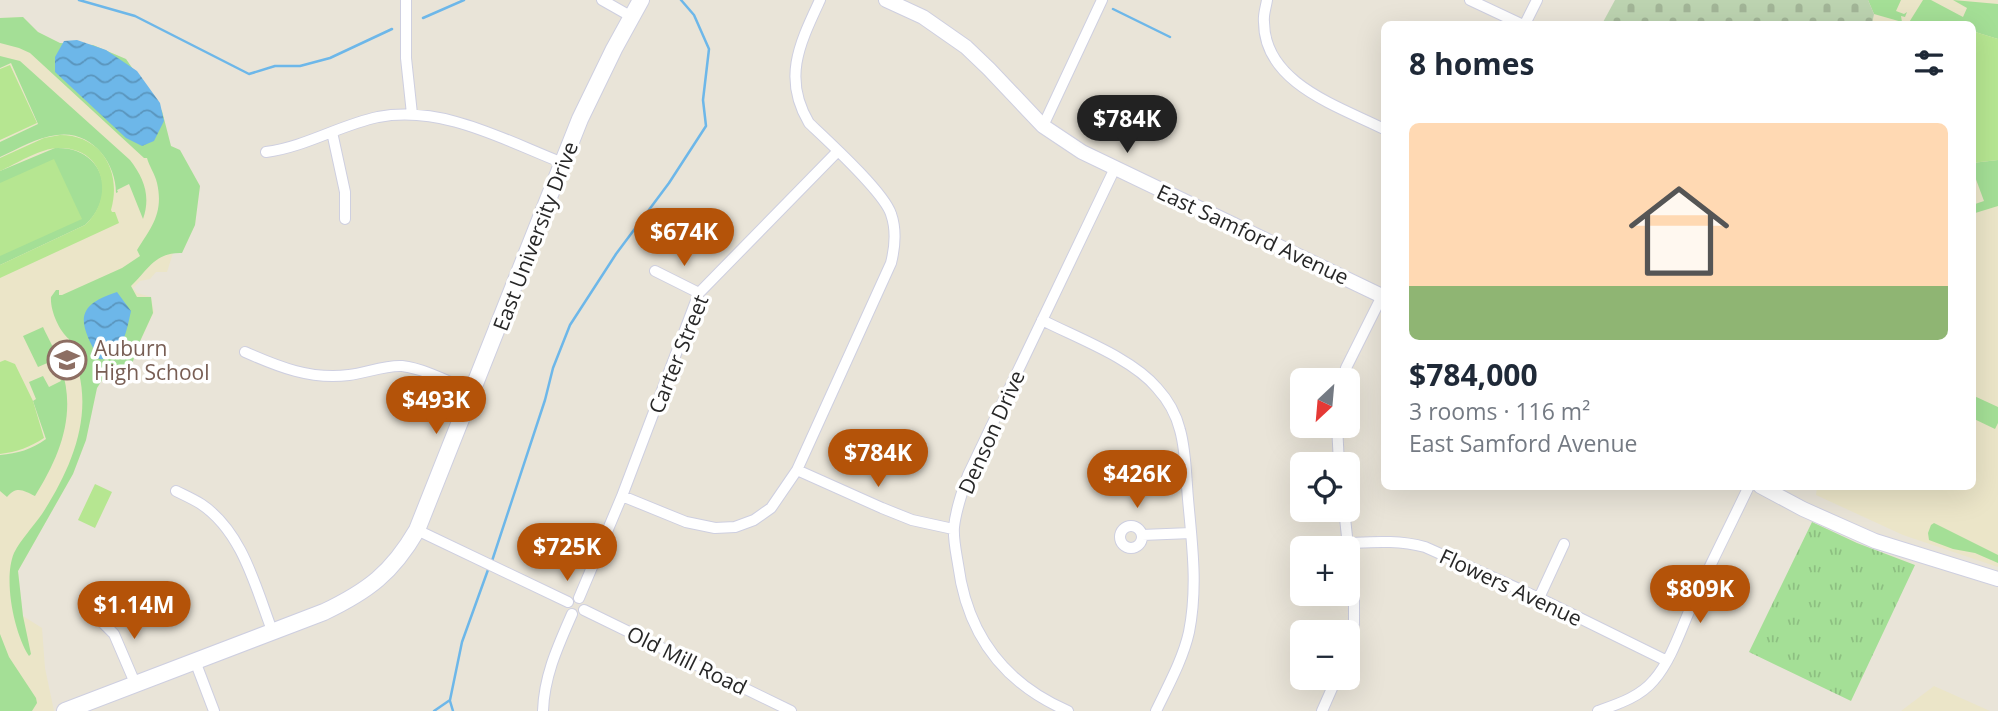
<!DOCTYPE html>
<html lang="en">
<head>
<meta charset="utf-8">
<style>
	body { margin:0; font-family:"Open Sans",sans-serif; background:#f6f6f7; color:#1f2937; height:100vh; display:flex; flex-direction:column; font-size:26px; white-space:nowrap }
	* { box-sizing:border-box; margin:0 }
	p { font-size:23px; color:#747a83 }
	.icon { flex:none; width:38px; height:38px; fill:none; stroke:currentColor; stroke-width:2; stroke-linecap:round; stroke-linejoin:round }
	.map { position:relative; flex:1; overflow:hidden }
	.drawer { position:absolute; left:1381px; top:21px; width:595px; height:469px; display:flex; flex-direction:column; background:#fff; border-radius:10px; box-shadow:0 7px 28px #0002 }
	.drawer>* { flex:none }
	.needle { width:46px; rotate:206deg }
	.controls { position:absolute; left:1290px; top:368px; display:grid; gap:14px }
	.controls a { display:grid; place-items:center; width:70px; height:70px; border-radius:10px; background:#fff; box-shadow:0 7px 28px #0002; font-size:35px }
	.price { position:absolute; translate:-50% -60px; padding:0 16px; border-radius:24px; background:#b45309; color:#fff; font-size:23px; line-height:46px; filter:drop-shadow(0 2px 4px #0008) }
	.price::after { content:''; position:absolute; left:50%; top:42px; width:21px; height:16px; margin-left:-10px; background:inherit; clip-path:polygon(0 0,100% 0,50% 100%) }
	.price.active { background:#222; color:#fff }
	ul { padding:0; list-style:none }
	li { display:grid; align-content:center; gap:14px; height:371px; padding:0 28px }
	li+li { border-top:2px solid #e0e1e3 }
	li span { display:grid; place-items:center; height:217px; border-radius:10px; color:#555 }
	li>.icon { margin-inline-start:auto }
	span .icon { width:126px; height:126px; fill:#fffc; stroke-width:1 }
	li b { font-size:30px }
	h2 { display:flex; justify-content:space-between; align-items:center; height:84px; padding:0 28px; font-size:30px }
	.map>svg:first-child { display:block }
</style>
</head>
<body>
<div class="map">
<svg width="1998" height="711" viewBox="0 0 1998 711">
	<defs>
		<pattern id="cemetery-stones" width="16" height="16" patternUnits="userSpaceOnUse" patternTransform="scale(1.75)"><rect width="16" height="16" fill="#bcd3b0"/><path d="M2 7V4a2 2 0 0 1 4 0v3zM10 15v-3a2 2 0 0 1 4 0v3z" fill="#a2b597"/></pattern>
		<pattern id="park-tufts" width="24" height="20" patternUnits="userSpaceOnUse" patternTransform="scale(1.75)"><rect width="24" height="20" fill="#a4df96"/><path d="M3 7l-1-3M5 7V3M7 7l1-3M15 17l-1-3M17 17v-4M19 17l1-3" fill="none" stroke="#8dbf81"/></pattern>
		<pattern id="water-waves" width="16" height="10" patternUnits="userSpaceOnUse" patternTransform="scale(1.75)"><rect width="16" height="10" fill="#6db7e9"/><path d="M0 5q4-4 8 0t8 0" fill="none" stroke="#5a95bd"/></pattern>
	</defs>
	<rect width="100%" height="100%" fill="#e9e4d8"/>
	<!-- education -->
	<path fill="#ebe5c8" d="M1868 0H1998V567L1903 535 1816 495 1817 487 1972 486V24H1872L1874 14Z
		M23 17 38 32 59 43 93 45 126 59 162 111 171 146 180 150 200 186 195 225 182 253H173L167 272H156L150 279 140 281 133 288 137 293 151 297 154 312 136 350 131 369 106 374 97 388 86 440 73 474 18 571 23 616 42 628 45 668 54 711H0V18Z
		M1934 686 1990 711H1901Z"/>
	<!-- grass -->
	<path fill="#a4df96" d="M1868 0H1901L1896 11 1904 14 1907 12 1905 17 1901 16 1902 22 1874 14Z
		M1923 0H1931L1963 17 1967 8 1953 0 1998 4V39L1972 31V24H1908Z
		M23 17 38 32 60 43 93 45 126 59 162 111 171 146 180 150 200 186 195 225 182 253C155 252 148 270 131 286L137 297H151L153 313 136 350 131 369 106 374 97 388 86 440 73 474 18 571 23 616 31 654 29 656C14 633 3 579 14 553 21 539 33 527 42 514 75 463 99 403 68 344L69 339C59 331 50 310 51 297L56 290H59V295H62L122 268 140 256 137 250C151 228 164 213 157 183 155 174 149 166 147 158H144L30 53 19 48 0 43V18Z
		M0 56 20 61 130 160C144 178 151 196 143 219L129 184 117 190 118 192 116 193C116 162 91 130 57 135 37 137 18 149 0 157V142L38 124 11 63 0 68Z
		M55 148C102 146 119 194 85 225L0 265V171Z
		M1998 160V206L1972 214V205L1984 201 1974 174H1972V163Z
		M43 327C49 340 57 353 61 367 77 414 60 456 35 496 24 491 17 485 7 497L0 491V455C18 453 31 450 46 439L33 401 36 399 29 382 43 376 49 387 61 381 52 361 38 367 23 336Z
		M1972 395 1998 407V423L1995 429 1972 418Z
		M1934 523 1998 555V563L1975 553 1953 549 1929 540 1928 533 1931 525Z
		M0 634 9 657 36 698 37 703 32 711H0Z"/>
	<!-- cemetery -->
	<path fill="url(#cemetery-stones)" d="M1615 0H1868L1874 14 1872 24H1602Z"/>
	<!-- park -->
	<path fill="url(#park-tufts)" d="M1812 522 1857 543 1915 565 1851 701 1749 652Z"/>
	<!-- pitch -->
	<path fill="#b6e691" d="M1972 31 1998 39V160L1972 163Z
		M10 65 37 123 0 140V69Z
		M60 135C102 135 122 172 111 210L112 212H115L119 223 0 278V265L85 225C115 198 105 148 60 148 42 147 16 164 0 171V158L44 138Z
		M54 159 82 219 0 256V183Z
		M5 360 15 364 33 401 44 438C30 447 17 452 0 454V362Z
		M95 484 112 492 95 528 78 520Z"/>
	<!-- water -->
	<path fill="url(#water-waves)" d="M77 40 106 50 137 71 160 103 164 121 154 141 142 146 126 138 55 72V57L64 41Z
		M117 292 131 311C127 328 122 362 99 359 79 323 73 306 117 292Z"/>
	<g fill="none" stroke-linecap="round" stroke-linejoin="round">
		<!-- stream -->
		<path stroke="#6db7e9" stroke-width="2.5" d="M79 0 135 16 249 74 275 66H300L330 58 392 29
			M1113 9 1170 37
			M423 18 464 0
			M492 561 545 400 553 368 570 325 616 254 669 183 706 126 703 100 709 49 694 15 681 0
			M450 701 453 711
			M434 711 450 700 462 642 489 567"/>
		<defs>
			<path id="minor" d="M406 0V58L412 114
				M602 0 632 17
				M1267 0C1266 7 1263 15 1264 22 1264 83 1338 106 1384 129
				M1470 0 1521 24
				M1525 24 1537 0
				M1043 126 1102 0
				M332 132 345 192V219
				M266 152C305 147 340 125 378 117 443 105 504 140 563 163
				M655 271 699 293
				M1042 320C1077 338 1132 358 1157 388 1168 400 1176 414 1180 430 1186 451 1186 476 1188 499 1192 544 1198 587 1189 632 1183 659 1168 686 1156 711
				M245 352C279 367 311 380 349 375 366 373 385 365 402 366 426 369 451 383 473 392
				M1343 380 1346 368 1384 292
				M1337 425 1339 464
				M797 470 882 508 912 520 953 529
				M176 491C184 495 193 499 201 504 243 532 256 589 273 633
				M622 496 686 522 715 528 735 527 754 520 771 508 797 470 891 263C895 247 897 231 891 214 884 192 828 141 809 123 782 78 800 43 820 0
				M1344 509 1354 601V623L1348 653
				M1120 537a11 11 0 1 1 22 0a11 11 0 1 1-22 0Z
				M417 530 568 602
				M1142 535 1191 533
				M1348 543C1374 542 1398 540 1425 547L1539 598 1667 661
				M579 598 622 496 699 293 838 151
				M1539 598 1564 544
				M584 610 791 711
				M101 621 114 634 135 683
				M195 661 214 711
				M543 711C544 676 558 646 572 614
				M1068 711C1003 683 967 634 958 564 956 552 953 538 954 527 956 509 962 492 968 475L1115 168
				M1322 711 1337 677
				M1598 711C1618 704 1640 697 1654 680 1673 658 1682 625 1695 598 1712 561 1731 524 1749 486"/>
			<path id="tertiary" d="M886 0 923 17 966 47 989 69 1043 126 1082 152 1384 297
				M1760 486 1803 509 1875 541 1998 579"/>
			<path id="secondary" d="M65 711 324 612C368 591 392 573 417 530L580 119 614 49 641 0"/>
		</defs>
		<!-- minor casing -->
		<use href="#minor" stroke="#cecfe0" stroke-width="12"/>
		<!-- tertiary casing -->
		<use href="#tertiary" stroke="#cecfe0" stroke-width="16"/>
		<!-- secondary casing -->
		<use href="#secondary" stroke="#cecfe0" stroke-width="18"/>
		<!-- minor -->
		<use href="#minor" stroke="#fff" stroke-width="10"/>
		<!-- tertiary -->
		<use href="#tertiary" stroke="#fff" stroke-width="14"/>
		<!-- secondary -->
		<use href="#secondary" stroke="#fff" stroke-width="16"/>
	</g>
	<!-- icons -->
	<defs>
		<symbol id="school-ring" viewBox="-11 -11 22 22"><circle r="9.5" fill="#fff" stroke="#8d6e63" stroke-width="1.5"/><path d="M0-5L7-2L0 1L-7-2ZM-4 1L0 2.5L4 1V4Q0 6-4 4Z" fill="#8d6e63"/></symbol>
	</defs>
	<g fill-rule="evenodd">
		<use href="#school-ring" x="45" y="338" width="44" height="44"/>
	</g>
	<g text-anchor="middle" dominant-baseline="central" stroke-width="7" stroke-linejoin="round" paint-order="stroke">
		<!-- street labels -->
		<g font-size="21" fill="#272727" stroke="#fff">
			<text transform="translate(1253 234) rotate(25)">East Samford Avenue</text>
			<text transform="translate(535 236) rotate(-69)">East University Drive</text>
			<text transform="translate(678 354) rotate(-68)">Carter Street</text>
			<text transform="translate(991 432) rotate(-66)">Denson Drive</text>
			<text transform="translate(1511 587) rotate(25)">Flowers Avenue</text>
			<text transform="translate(687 660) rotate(26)">Old Mill Road</text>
		</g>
		<!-- education labels -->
		<g font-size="21" fill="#785e54" stroke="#fff" text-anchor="start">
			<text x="94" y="348">Auburn<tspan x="94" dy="24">High School</tspan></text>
		</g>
	</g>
</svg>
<div class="controls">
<a><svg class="needle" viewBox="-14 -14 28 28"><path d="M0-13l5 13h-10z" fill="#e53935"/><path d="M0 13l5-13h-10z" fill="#747a83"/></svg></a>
<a><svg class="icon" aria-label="locate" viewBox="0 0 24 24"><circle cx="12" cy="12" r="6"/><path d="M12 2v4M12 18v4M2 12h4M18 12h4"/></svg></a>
<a>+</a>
<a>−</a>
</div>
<b class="price active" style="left:1127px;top:155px">$784K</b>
<b class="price" style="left:684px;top:268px">$674K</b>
<b class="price" style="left:436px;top:436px">$493K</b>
<b class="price" style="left:878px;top:489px">$784K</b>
<b class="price" style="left:1137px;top:510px">$426K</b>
<b class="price" style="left:567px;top:583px">$725K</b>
<b class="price" style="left:1700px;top:625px">$809K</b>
<b class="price" style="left:134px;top:641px">$1.14M</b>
<section class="drawer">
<h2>8 homes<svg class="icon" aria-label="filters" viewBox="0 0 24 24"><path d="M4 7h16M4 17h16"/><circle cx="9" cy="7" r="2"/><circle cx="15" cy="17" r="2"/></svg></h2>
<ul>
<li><span style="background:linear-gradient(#ffd9b3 75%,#8fb573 0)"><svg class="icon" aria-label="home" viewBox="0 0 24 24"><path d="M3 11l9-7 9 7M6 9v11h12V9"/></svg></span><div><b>$784,000</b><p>3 rooms · 116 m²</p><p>East Samford Avenue</p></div></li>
</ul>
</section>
</div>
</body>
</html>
